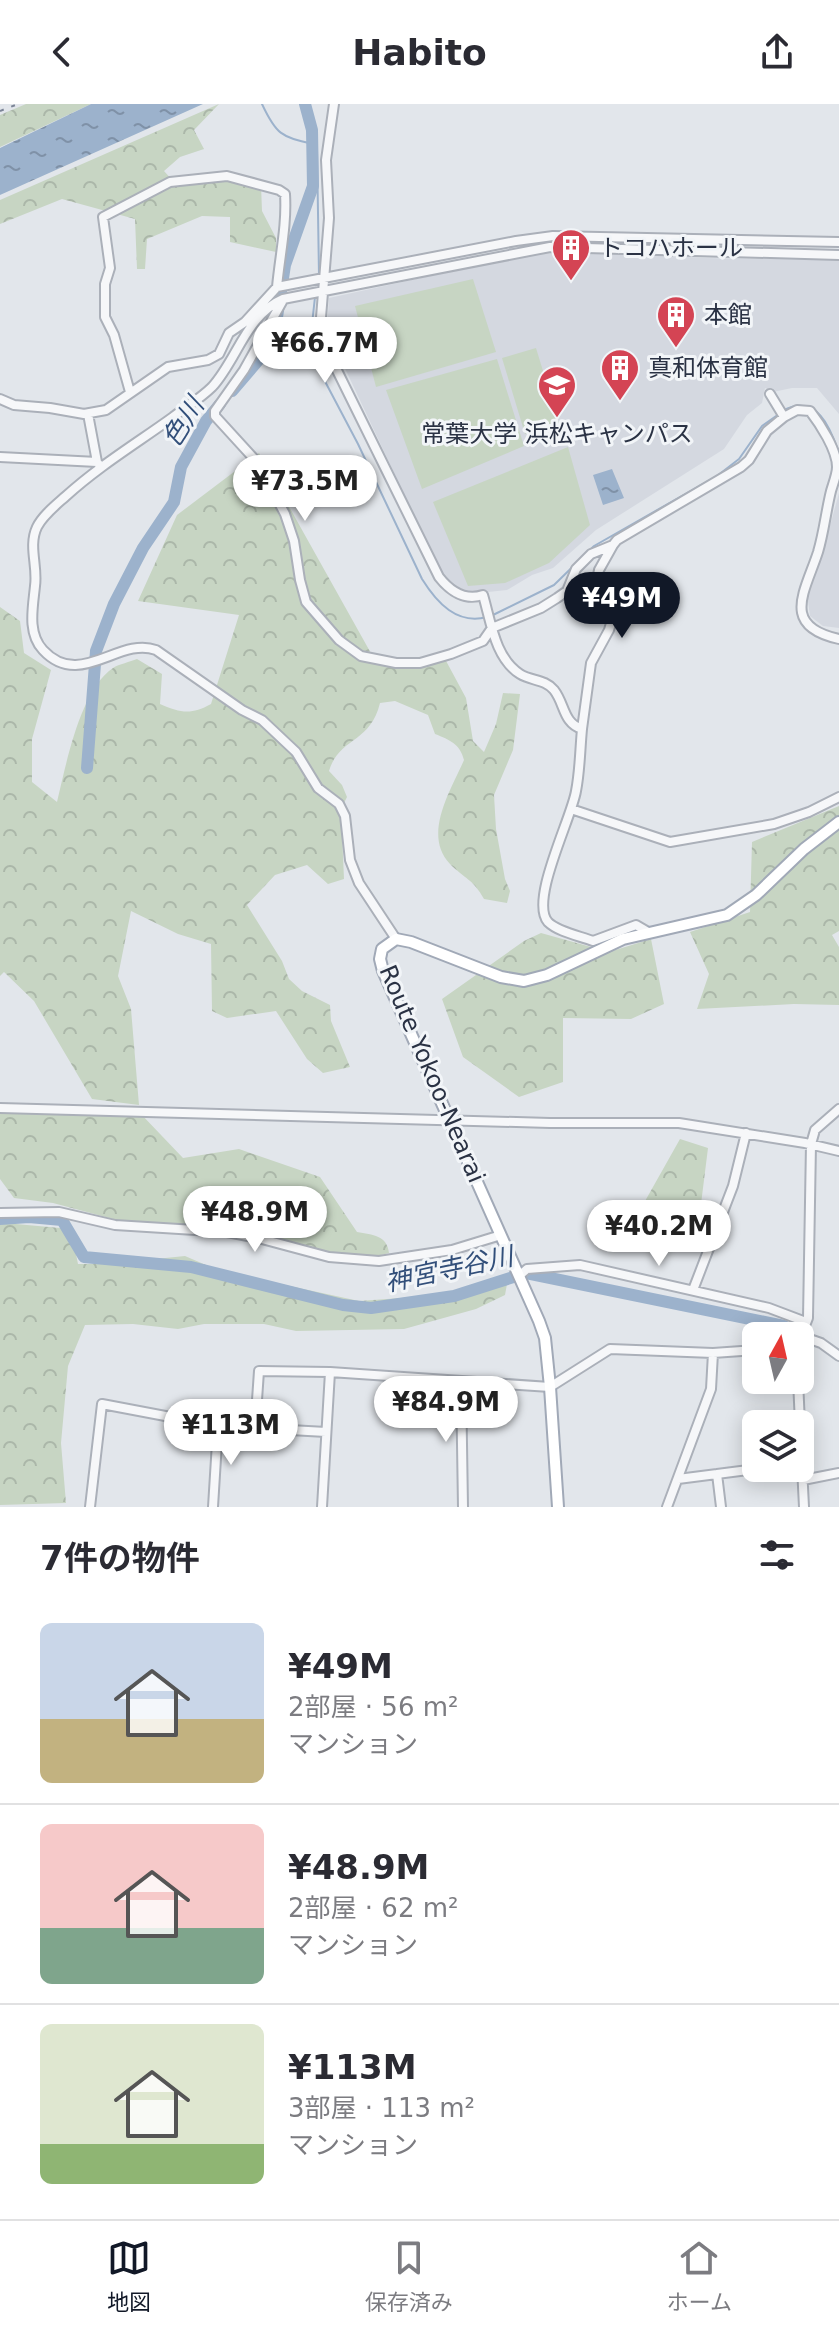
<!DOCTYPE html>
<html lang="ja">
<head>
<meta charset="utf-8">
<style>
	body { margin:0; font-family:"DejaVu Sans","Noto Sans JP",sans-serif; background:#f2f2f3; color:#2b2b33; height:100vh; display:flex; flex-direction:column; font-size:30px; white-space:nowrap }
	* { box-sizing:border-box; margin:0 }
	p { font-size:26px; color:#7c7c81 }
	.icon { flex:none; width:44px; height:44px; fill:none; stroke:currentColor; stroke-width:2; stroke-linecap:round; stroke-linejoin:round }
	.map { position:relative; height:1403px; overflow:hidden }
	.sheet { display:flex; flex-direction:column; background:#fff; flex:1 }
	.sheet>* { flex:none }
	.needle { width:52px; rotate:8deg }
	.fabs { position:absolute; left:742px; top:1218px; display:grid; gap:16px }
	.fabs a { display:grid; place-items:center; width:72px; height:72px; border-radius:12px; background:#fff; box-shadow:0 4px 20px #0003; font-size:40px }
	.price { position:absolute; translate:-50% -68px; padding:0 18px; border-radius:28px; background:#fff; color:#222; font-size:26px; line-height:52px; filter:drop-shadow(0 2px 4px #0008) }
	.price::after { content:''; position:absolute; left:50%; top:48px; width:24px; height:18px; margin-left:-12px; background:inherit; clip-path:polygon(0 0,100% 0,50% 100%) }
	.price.current { background:#111827; color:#fff }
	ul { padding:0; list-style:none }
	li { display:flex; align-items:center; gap:24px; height:200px; padding:0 40px }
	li+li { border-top:2px solid #e1e1e2 }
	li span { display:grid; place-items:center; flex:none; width:224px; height:160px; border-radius:12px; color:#555 }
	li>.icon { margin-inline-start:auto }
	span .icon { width:96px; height:96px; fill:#fffc; stroke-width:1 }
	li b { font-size:34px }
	h2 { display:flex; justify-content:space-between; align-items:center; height:96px; padding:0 40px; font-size:34px }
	header { display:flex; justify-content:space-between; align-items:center; height:104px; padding:0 40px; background:#fff; font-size:36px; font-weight:600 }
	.tabs { display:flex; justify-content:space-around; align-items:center; height:112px; border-top:2px solid #e1e1e2; background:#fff; font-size:22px; color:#7c7c81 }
	.tabs a { display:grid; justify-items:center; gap:4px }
	.tabs .current { color:#111827 }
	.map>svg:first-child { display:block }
</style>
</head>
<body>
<header><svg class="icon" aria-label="back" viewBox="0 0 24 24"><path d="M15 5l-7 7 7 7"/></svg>Habito<svg class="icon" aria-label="share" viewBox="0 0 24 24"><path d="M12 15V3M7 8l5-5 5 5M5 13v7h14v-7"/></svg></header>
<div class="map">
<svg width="839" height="1403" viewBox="0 0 839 1403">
	<defs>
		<pattern id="forest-crowns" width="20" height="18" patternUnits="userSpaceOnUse" patternTransform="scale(2)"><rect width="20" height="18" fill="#c7d5c3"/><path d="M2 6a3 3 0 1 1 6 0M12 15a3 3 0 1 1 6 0" fill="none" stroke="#abb7a9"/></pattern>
		<pattern id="water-ripples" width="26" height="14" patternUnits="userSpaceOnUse" patternTransform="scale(2)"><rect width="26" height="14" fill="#9cb2cc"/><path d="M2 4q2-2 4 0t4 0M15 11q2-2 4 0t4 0" fill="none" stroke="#7f91a7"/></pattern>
	</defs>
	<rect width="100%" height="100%" fill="#e2e6eb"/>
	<!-- built -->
	<path fill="#d4d8e0" d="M578 146 704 154 839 156V310L817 284H792L773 288 765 284 762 299 747 311 724 345 596 426 553 464 532 471 507 486 469 490 458 485 442 471 327 226 329 194 522 152Z
		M839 389V524L823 522 810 512 807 490 822 451Z"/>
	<!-- forest -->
	<path fill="url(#forest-crowns)" d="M26 0H91L0 43V11Z
		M219 0 194 26 204 45 180 53 164 67 174 78 230 73 261 81 262 107 276 134V148L230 138V113L202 112 147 135 145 165H137L135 115 62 95 0 120V96Z
		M259 349 377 560 412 564 445 555 466 594 473 637 484 648 496 620 503 589 520 590 513 646 494 691 496 725 505 775 510 787 507 799 484 795C473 775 465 775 450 760 422 731 451 686 464 656 460 640 450 636 435 630L428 611 395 597 380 599C370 640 339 633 329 667L342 681 347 693 339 709 342 729 344 775 328 780 307 761 275 771 247 801 282 857 289 875 302 887 330 901 331 917 350 963 323 969 307 955 276 907 227 914 212 907 211 840 178 830 131 807 118 872 131 905 139 1001 92 995 34 897 4 868 0 872V503L20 517 24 549 51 566 32 635V678L57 698C66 661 80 586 113 564 119 560 130 558 137 555L162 570 160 600C181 609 191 611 211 600L239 511 138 497 177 411Z
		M839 702V827L832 831 839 843V901L794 900 697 905 709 870 690 828 750 808 752 738Z
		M541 829 609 848 651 835 664 900 631 915 563 914V978L519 993 463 953 442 895 524 837Z
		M0 1002 140 1009 183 1054 239 1045 320 1073 357 1128C373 1131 387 1131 389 1149L369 1154 329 1149 291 1137 232 1124 117 1116 53 1099 14 1094 0 1075Z
		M680 1035 708 1044 700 1108 702 1129 687 1138 662 1134 640 1117V1106Z
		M5 1119 71 1125 78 1160H106L185 1152 220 1167 359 1197 429 1192 507 1180 505 1191 476 1205 404 1225 296 1227 264 1220H204L178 1225 133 1220 85 1221 68 1262 61 1339 66 1399 0 1401V1121Z"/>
	<!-- pitch -->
	<path fill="#c7d5c3" d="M473 175 496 248 376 283 355 202Z
		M536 244 559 319 525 330 502 254Z
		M497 255 524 342 422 385 386 286Z
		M568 343 590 421 549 459 505 479 468 482 433 398Z"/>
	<!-- water -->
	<path fill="url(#water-ripples)" d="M91 0H203L0 91V44Z
		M612 365 624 394 603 401 593 371Z"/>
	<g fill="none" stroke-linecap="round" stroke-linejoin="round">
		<!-- stream -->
		<path stroke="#9cb2cc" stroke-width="2" d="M262 0C276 30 281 33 313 40L317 46 319 171
			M315 193 311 229 319 266 358 340 422 475C437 499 457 521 487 513
			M784 306C817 290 830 323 839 349
			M493 511 554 481 594 442 717 372 739 355 762 322 779 310"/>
		<!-- river -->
		<path stroke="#9cb2cc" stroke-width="12" d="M232 287 273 239 285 161 313 82 312 26 305 0
			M87 664 96 547 114 500 143 444 174 398 181 363 206 317 220 300
			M0 1115 29 1113 62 1116 84 1153 191 1163 343 1201 371 1204 454 1192 526 1169 784 1222"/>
		<defs>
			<path id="minor" d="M334 0 326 56 329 114 320 226 324 240 439 473C450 487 465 497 483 491 491 518 495 554 520 570 531 577 545 575 554 586 565 600 563 619 582 625 580 646 580 667 576 687 572 713 529 797 548 818 558 828 580 832 593 837L636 821 648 828
				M283 196 244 266 215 307V312L257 358 285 410 294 437 300 476 306 498 339 536 361 552 396 559H420L451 550 483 537 492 524 541 504 557 494 567 487 576 465 591 450 613 441 617 436 741 363 749 356 767 327 784 313
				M130 288 114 231 105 213V180L110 164 103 113 170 78 227 72 279 86 285 90C287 121 280 151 277 183
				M770 290 784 313 797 306 810 307C820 320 837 346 837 363 837 370 833 380 831 387 826 407 824 428 818 448 805 488 780 522 839 535
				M0 295 14 301 50 304 84 310 106 306 168 263 208 256 219 250 229 229 245 218 277 183 516 137 553 132 839 138
				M88 310 97 358
				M0 353 97 358 100 362
				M582 625 591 559 609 526 612 516 597 476 599 466 613 441
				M571 705 670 738 774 720 809 708 839 693
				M396 835 359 779 350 756 345 712 339 700 318 684 296 648 262 616 242 606 156 546C119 532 80 586 43 546 27 529 33 503 35 482 38 462 28 442 37 423 43 411 56 401 66 392 99 362 137 339 173 313 186 303 201 294 212 283 237 256 246 211 283 195L550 143 839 151
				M0 1004 550 1019H679L805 1039 839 1047
				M0 1109 59 1108 115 1121 227 1128 258 1134 329 1153 379 1157 452 1146 501 1131
				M519 1172 527 1165 580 1161 769 1204 806 1218
				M693 1186 733 1082 746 1029
				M801 1232 821 1239 839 1252
				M800 1234 808 1214 811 1040 815 1026 839 1005
				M798 1276 800 1320
				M461 1277 463 1403
				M800 1322 804 1403
				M255 1325 259 1267 330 1268
				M717 1370 721 1403
				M678 1375 764 1364
				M803 1376 839 1369
				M90 1403 102 1300 218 1322 326 1328
				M213 1403 218 1322
				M322 1403 330 1268 550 1283 610 1245 713 1249 756 1246
				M667 1403 711 1285 713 1249"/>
			<path id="major" d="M558 1403 550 1283 545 1234 539 1217 383 867 380 855 382 845 396 835 411 838 501 873 524 877 547 871 623 835 727 811 756 791 804 745 839 718"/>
		</defs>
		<!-- minor casing -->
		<use href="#minor" stroke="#abb0b9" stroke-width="12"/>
		<!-- major casing -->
		<use href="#major" stroke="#a1a9b7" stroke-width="14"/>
		<!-- minor -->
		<use href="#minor" stroke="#f6f7f9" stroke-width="8"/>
		<!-- major -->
		<use href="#major" stroke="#fff" stroke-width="10"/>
		<!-- rail -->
		<path stroke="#7b8496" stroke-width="2" stroke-dasharray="4 8" stroke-linecap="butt" d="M0 7 18 0"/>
	</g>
	<!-- icons -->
	<defs>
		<symbol id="building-pin" viewBox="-11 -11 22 30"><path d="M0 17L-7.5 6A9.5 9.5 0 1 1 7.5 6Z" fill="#d44454" stroke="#f2f5f8"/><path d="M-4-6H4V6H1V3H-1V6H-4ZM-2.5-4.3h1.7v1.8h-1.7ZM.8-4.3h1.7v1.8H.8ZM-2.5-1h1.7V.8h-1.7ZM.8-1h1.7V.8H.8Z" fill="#fff"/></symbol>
		<symbol id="university-pin" viewBox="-11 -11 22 30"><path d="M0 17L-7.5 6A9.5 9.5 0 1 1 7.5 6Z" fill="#d44454" stroke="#f2f5f8"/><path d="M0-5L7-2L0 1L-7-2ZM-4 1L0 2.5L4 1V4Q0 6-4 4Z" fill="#fff"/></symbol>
	</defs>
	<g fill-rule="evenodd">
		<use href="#building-pin" x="549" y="122" width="44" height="60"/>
		<use href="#building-pin" x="654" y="189" width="44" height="60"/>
		<use href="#building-pin" x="598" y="242" width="44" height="60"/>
		<use href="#university-pin" x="535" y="259" width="44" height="60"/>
	</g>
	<g text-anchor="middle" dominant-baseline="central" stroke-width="6" stroke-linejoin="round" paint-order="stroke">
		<!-- poi labels -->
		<g font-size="24" fill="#2a3244" stroke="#f2f5f8" text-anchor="start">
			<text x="599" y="144">トコハホール</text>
			<text x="704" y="211">本館</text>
			<text x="648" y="264">真和体育館</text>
			<text x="557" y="330" text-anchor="middle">常葉大学 浜松キャンパス</text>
		</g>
		<!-- street labels -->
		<g font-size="24" fill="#2a3244" stroke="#f2f5f8">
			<text transform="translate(432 970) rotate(67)">Route Yokoo-Nearai</text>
		</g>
		<!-- water labels -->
		<g font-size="26" font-style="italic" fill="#324f7a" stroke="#f2f5f8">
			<text transform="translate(183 318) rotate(-58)">色川</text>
			<text transform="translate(449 1165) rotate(-12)">神宮寺谷川</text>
		</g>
	</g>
</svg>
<div class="fabs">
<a><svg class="needle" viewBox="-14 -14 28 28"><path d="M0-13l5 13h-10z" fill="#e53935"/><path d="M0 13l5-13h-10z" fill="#7c7c81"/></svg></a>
<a><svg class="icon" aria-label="layers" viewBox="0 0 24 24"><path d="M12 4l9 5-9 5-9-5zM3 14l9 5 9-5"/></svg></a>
</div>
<b class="price" style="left:325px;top:281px">¥66.7M</b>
<b class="price" style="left:305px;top:419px">¥73.5M</b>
<b class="price current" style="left:622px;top:536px">¥49M</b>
<b class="price" style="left:255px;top:1150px">¥48.9M</b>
<b class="price" style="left:659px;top:1164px">¥40.2M</b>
<b class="price" style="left:446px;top:1340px">¥84.9M</b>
<b class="price" style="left:231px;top:1363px">¥113M</b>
</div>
<section class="sheet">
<h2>7件の物件<svg class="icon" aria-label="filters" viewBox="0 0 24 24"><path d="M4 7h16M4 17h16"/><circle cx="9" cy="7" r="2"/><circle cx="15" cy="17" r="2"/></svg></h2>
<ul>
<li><span style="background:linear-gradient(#c9d6e8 60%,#c2b280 0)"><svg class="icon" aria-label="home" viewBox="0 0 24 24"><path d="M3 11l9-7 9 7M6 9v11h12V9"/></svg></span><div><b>¥49M</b><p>2部屋 · 56 m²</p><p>マンション</p></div></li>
<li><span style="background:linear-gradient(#f6c9c9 65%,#7fa58c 0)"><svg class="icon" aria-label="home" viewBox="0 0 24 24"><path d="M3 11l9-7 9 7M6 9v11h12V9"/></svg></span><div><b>¥48.9M</b><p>2部屋 · 62 m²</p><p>マンション</p></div></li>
<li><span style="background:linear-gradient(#dfe7d0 75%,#8fb573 0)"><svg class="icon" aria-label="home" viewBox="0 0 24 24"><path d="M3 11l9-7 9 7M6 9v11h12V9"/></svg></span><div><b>¥113M</b><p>3部屋 · 113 m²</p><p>マンション</p></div></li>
</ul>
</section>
<nav class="tabs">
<a class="current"><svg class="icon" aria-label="map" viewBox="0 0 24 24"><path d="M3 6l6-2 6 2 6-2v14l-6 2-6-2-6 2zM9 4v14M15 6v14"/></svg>地図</a>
<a><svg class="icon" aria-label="saved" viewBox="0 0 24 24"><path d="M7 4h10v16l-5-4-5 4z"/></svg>保存済み</a>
<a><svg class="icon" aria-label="home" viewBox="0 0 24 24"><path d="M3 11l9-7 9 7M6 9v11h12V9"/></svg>ホーム</a>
</nav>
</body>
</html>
